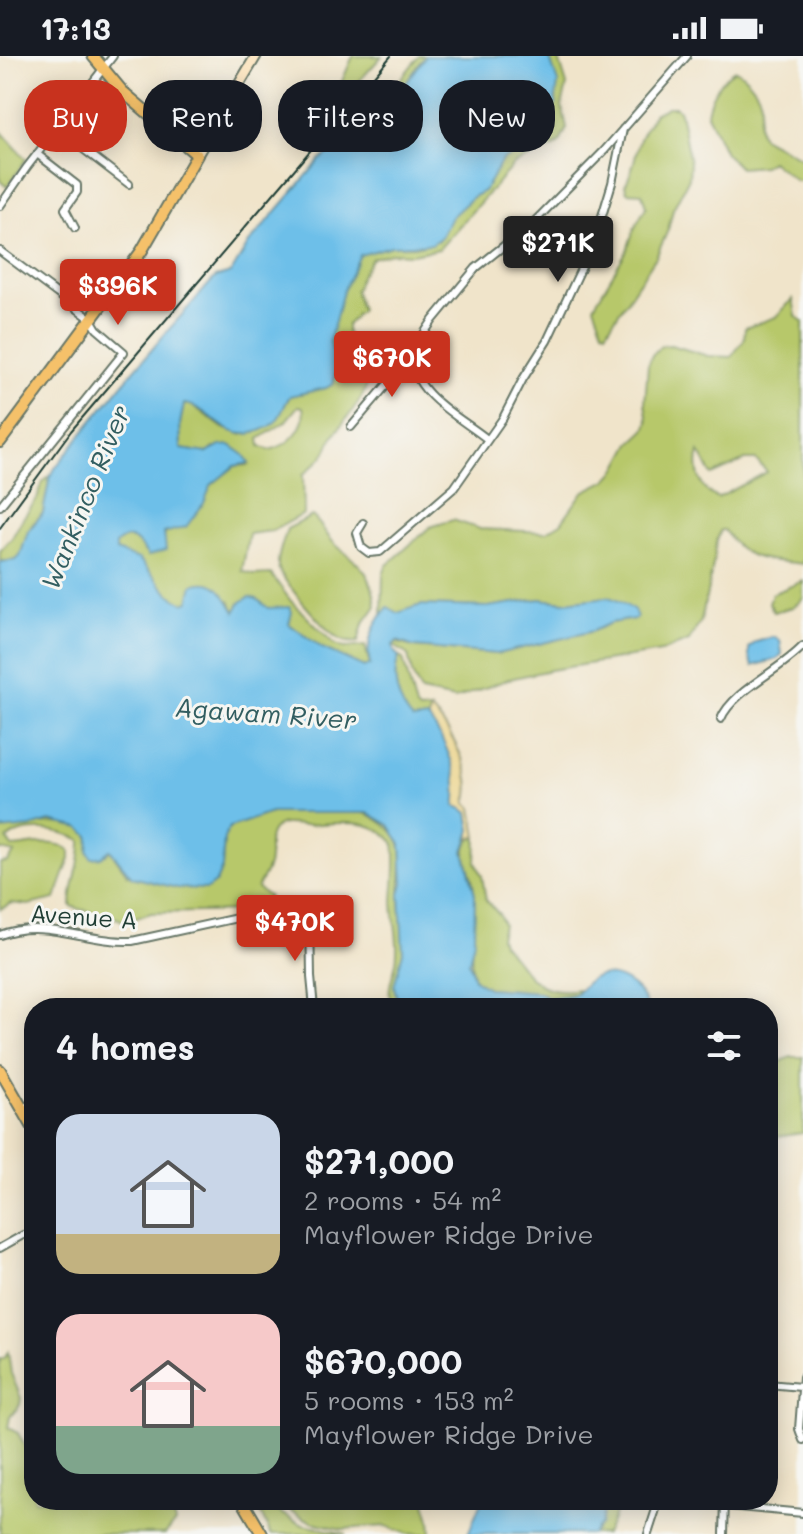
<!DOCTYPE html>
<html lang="en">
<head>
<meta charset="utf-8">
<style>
	body { margin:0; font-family:Mali,sans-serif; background:#20242c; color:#f1f3f6; height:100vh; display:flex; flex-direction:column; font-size:30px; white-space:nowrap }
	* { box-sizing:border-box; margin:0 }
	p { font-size:26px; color:#9ea1a6 }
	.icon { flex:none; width:44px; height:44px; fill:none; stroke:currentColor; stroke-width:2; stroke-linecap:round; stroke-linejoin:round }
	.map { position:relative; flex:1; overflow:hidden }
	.sheet { position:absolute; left:24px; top:942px; width:754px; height:512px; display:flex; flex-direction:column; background:#171b24; border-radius:32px; box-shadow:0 4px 20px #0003 }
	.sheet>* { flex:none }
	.top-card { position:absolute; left:24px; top:24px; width:756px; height:72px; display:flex; gap:16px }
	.price { position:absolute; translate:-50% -68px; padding:0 18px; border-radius:8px; background:#c8321e; color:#fff; font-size:26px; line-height:52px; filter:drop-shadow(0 2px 4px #0008) }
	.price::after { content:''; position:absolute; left:50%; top:48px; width:24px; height:18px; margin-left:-12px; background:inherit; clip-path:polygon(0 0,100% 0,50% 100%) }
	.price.selected { background:#222; color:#fff }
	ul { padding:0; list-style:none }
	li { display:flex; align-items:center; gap:24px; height:200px; padding:0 32px }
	li span { display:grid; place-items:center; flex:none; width:224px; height:160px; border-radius:24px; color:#555 }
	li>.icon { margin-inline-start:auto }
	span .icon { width:96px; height:96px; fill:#fffc; stroke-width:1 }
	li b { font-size:34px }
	h2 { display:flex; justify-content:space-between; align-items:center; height:96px; padding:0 32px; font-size:34px }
	.chip { padding:0 28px; border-radius:32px; background:#171b24; box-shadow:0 4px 20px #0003; font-size:28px; line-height:72px }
	.chip.selected { background:#c8321e; color:#fff }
	.status { display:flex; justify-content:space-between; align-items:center; height:56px; padding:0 40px; background:#171b24; direction:ltr }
	.status svg { height:22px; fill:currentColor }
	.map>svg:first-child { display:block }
</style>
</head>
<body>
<div class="status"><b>17:13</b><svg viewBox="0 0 49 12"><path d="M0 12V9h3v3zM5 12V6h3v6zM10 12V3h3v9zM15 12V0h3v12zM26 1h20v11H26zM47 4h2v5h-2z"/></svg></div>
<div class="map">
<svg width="803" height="1478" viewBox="0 0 803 1478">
	<rect width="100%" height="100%" fill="#f6f6f2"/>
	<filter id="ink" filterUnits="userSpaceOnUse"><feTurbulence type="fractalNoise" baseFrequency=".0125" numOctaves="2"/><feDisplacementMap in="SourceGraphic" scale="16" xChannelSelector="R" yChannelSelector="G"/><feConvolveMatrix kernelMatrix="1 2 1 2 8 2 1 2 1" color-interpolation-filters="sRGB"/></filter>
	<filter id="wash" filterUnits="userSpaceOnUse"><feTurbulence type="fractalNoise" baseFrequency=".006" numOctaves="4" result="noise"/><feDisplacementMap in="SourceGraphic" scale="32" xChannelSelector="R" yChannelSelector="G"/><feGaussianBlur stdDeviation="1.8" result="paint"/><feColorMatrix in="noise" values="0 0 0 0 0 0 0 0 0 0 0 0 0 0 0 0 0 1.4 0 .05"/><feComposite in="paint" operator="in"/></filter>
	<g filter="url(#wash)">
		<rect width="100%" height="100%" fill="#f0e4ca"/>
		<!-- green -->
		<path fill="#b7c86b" stroke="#6b8250" stroke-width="2" fill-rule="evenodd" d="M353 0H382L314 75 321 61 323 48 339 32Z
			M419 0H426C408 18 402 47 373 52L396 29Z
			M549 0H558L567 29 562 50 567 72 560 86 554 91 514 108 439 193 412 198 391 197 372 202 361 219 355 235 361 254 347 269V278L368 293C377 331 355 351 334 379 330 384 330 391 326 396 320 405 310 412 303 419L304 458 272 475 249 478 242 515 254 519 271 518 291 545 335 589 344 592 365 590 370 609 364 611 322 592 289 568 290 561 267 552 257 543 241 546 235 556 230 544 184 556 116 495V488C129 474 139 486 147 498L211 429 235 410 248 409 214 392 208 397 181 393 180 368 184 348 192 349 223 372 243 379 284 351 290 340 326 332 333 328 337 313 329 284 343 235 360 198 391 190H420L439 184 451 161 474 140 484 135 502 104 513 98 532 95 552 79 556 40ZM298 350 303 351C307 372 289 390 269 394L260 390 259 383 285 366Z
			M735 14C745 18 762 38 761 49 760 61 756 71 762 81L803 103V125H796L771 105 763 110 740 112 725 97 707 58C709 42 720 22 735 14Z
			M667 51H676L680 56 690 107 689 122 673 153 668 174 656 201 606 276 603 274 594 250 627 194 634 173 646 151 642 137 627 136 625 129C634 114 635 99 640 83 643 74 650 67 654 58Z
			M0 74 26 103 7 131 0 125Z
			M793 243 796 260 803 266V508C767 503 746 508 724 474H721L716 486 714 504 701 565 689 585 661 596 550 614 509 623 455 643 421 636 412 618 408 599 393 589 394 586 414 591 497 598 593 575 610 567 635 563 630 552 607 541 565 546 540 543 487 551 421 549 400 557 382 558 383 519 386 510 430 471 453 464 480 473 546 476 561 467 583 436 607 424 617 413 631 387 645 374 648 366 645 347 648 309 652 299 661 290 671 289 708 300 731 301 744 284 745 272 776 261ZM699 396 712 419 745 404H756L767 416 718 442C700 436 694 413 699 396Z
			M50 420 43 457 32 469 20 500 16 504 0 506V495L12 482 23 462 37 443 43 426Z
			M312 460C321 467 327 481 336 489 361 511 371 513 376 550L363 568 358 586C351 587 345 586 339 583 327 576 280 523 278 510 277 499 284 484 287 473Z
			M803 525V543L793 551 774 556 769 547 772 538Z
			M399 601 403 603 416 652 419 655 431 654 428 662 413 664C397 648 391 622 399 601Z
			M355 756C365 756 369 758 378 764 412 784 400 807 400 841 400 860 404 878 403 897 402 920 391 927 399 952H392C384 928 397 918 397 896 398 879 393 861 393 845 394 825 397 807 394 787 373 759 334 768 305 769 295 769 282 765 275 772 264 782 272 797 268 809 266 817 261 824 257 832L269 841 260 851 247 855 151 857 125 866C107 856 89 858 71 850 71 827 82 807 81 784 61 774 25 768 7 783L12 791C32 790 52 782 70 794V802L55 843 28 849 12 847 0 853V807L7 806 15 797 0 794V774L3 773C22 769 70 762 85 774 91 779 87 780 92 785 95 790 101 794 106 798L110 794 128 819 216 826 222 812 224 781 230 771 271 757Z
			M477 781 476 806 482 820 486 844 499 858 503 868 500 881 502 887C529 917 533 940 579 933L576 938 547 942 516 934 488 932 474 924C466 893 480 860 473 827 470 812 461 799 469 784Z
			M791 1001H803V1077L768 1082V1011Z
			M8 1296 11 1317 21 1342 20 1349 10 1361 8 1372 18 1377 27 1394 34 1399V1444H231L189 1448 172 1455 175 1466 165 1478H0V1303H4Z
			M265 1444H424L430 1464 431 1478H407L386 1470 341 1473 312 1466 277 1447Z
			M606 1444H615V1457L605 1478H591L596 1474Z
			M265 1448 303 1469 346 1478H271L258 1452Z"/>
		<!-- sand -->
		<path fill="#eeda9e" stroke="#868c69" stroke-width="2" d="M431 654C450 672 477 720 466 746L472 752 477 781 470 782 467 757 454 750C461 721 446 685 428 662Z"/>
		<!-- water -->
		<path fill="#6dbfe9" stroke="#467e8e" stroke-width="2" d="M426 0H549L558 27 550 84 532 95 513 98 502 104 484 135 474 140 451 161 441 181 432 188 391 190 360 199 343 235 330 284 337 314 333 328 326 332 290 340C284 348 282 360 274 367 270 372 264 373 257 376 224 387 210 350 184 348L180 368 181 393 207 397 220 390 230 389 244 399 249 407 235 410 211 429 204 447 186 471 164 477 166 494 148 500C140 488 130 473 116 488V495L139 503 169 538 184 547 189 545 193 529C218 520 225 540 235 556L241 546 249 541 257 543 268 552 290 551 292 556 289 568 322 592 364 611 370 609C365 586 373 569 388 551L398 557 421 549 487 551 540 543 565 546 607 541C617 542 626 550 634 554L637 561 635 563 610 567 593 575 497 598 414 591 397 585 393 589 394 595 399 601C391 622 397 647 413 664L428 662C447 686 461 720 455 750L463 753 468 757 471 774 464 795 475 838 474 884 469 906 474 923 488 932 539 936 549 942C556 941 568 941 574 938 580 936 586 925 593 922 614 912 643 931 647 952H399L394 930 403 896 400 838 403 827 401 788 389 769 368 757H271L230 771 224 782 222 812 216 826 207 833 177 832 132 821 110 794 101 801 91 802 88 796 89 780 80 772 50 765 31 771 0 774V506L16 504 20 500 28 475 43 457 50 420 55 412C104 349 156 287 210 227L216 221 231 217 249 187 320 104 349 81 373 52 384 49 398 38Z
			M773 581 780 584 782 598 777 603 753 610 749 600V592L756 586Z
			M482 1444H606L600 1468 591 1478H468Z"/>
	</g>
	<g filter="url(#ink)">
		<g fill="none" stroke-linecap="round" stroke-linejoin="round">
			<defs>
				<path id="street" d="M56 72 129 128
					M37 98 77 129V136L65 153 75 172
					M0 150 27 111 113 0
					M0 195 91 263 97 273 124 296 0 450
					M411 297C411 338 460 361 487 383
					M351 371 401 312 433 264 476 212 535 165 604 95 687 0
					M363 467 357 477 361 491 369 497 380 496 454 432 503 362 523 323 547 285 595 183 612 127 623 73
					M721 663C732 635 781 614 803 590
					M306 851 310 859 311 921 314 952
					M0 879C44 862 87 887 132 885L283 852 306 851
					M22 1052 34 1047
					M0 1192 23 1179 34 1178
					M803 1321 799 1373 803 1384
					M768 1328 801 1331
					M663 1444 803 1457
					M648 1478 659 1444
					M724 1478 725 1444"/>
				<path id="secondary" d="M197 99 256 0"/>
				<path id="primary" d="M0 386 141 196 197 99 122 35 93 0
					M0 1014 34 1073
					M242 1444 262 1478"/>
			</defs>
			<!-- street casing -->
			<use href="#street" stroke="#687768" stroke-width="10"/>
			<!-- secondary casing -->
			<use href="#secondary" stroke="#687768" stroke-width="13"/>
			<!-- primary casing -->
			<use href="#primary" stroke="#687768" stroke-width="14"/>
			<!-- street -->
			<use href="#street" stroke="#fff" stroke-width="6"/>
			<!-- secondary -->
			<use href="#secondary" stroke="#fbe6c4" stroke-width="9"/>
			<!-- primary -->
			<use href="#primary" stroke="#f5c16b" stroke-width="10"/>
			<!-- rail -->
			<path stroke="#1f3d34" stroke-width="2" d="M0 472 71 375 391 0"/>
		</g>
	</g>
	<g text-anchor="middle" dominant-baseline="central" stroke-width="6" stroke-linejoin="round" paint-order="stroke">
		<!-- street labels -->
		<g font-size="24" fill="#1f3d34" stroke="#f6f6f2">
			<text transform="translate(84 860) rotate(4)">Avenue A</text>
		</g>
		<!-- water labels -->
		<g font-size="26" font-style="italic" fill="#325e61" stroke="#f6f6f2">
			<text transform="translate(85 441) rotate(-68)">Wankinco River</text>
			<text transform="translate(266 657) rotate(4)">Agawam River</text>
		</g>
	</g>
</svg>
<b class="price selected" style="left:558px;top:228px">$271K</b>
<b class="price" style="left:118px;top:271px">$396K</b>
<b class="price" style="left:392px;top:343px">$670K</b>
<b class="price" style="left:295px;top:907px">$470K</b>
<div class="top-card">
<a class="chip selected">Buy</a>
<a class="chip">Rent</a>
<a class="chip">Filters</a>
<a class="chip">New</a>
</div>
<section class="sheet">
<h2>4 homes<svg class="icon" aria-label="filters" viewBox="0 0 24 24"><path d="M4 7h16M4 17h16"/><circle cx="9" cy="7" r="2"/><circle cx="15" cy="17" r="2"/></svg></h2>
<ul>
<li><span style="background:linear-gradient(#c9d6e8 75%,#c2b280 0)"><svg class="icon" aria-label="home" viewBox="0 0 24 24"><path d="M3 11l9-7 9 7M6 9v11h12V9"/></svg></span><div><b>$271,000</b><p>2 rooms · 54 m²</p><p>Mayflower Ridge Drive</p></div></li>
<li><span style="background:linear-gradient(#f6c9c9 70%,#7fa58c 0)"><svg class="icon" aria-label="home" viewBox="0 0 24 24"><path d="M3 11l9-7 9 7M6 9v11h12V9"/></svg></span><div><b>$670,000</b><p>5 rooms · 153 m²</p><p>Mayflower Ridge Drive</p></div></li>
</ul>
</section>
</div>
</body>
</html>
